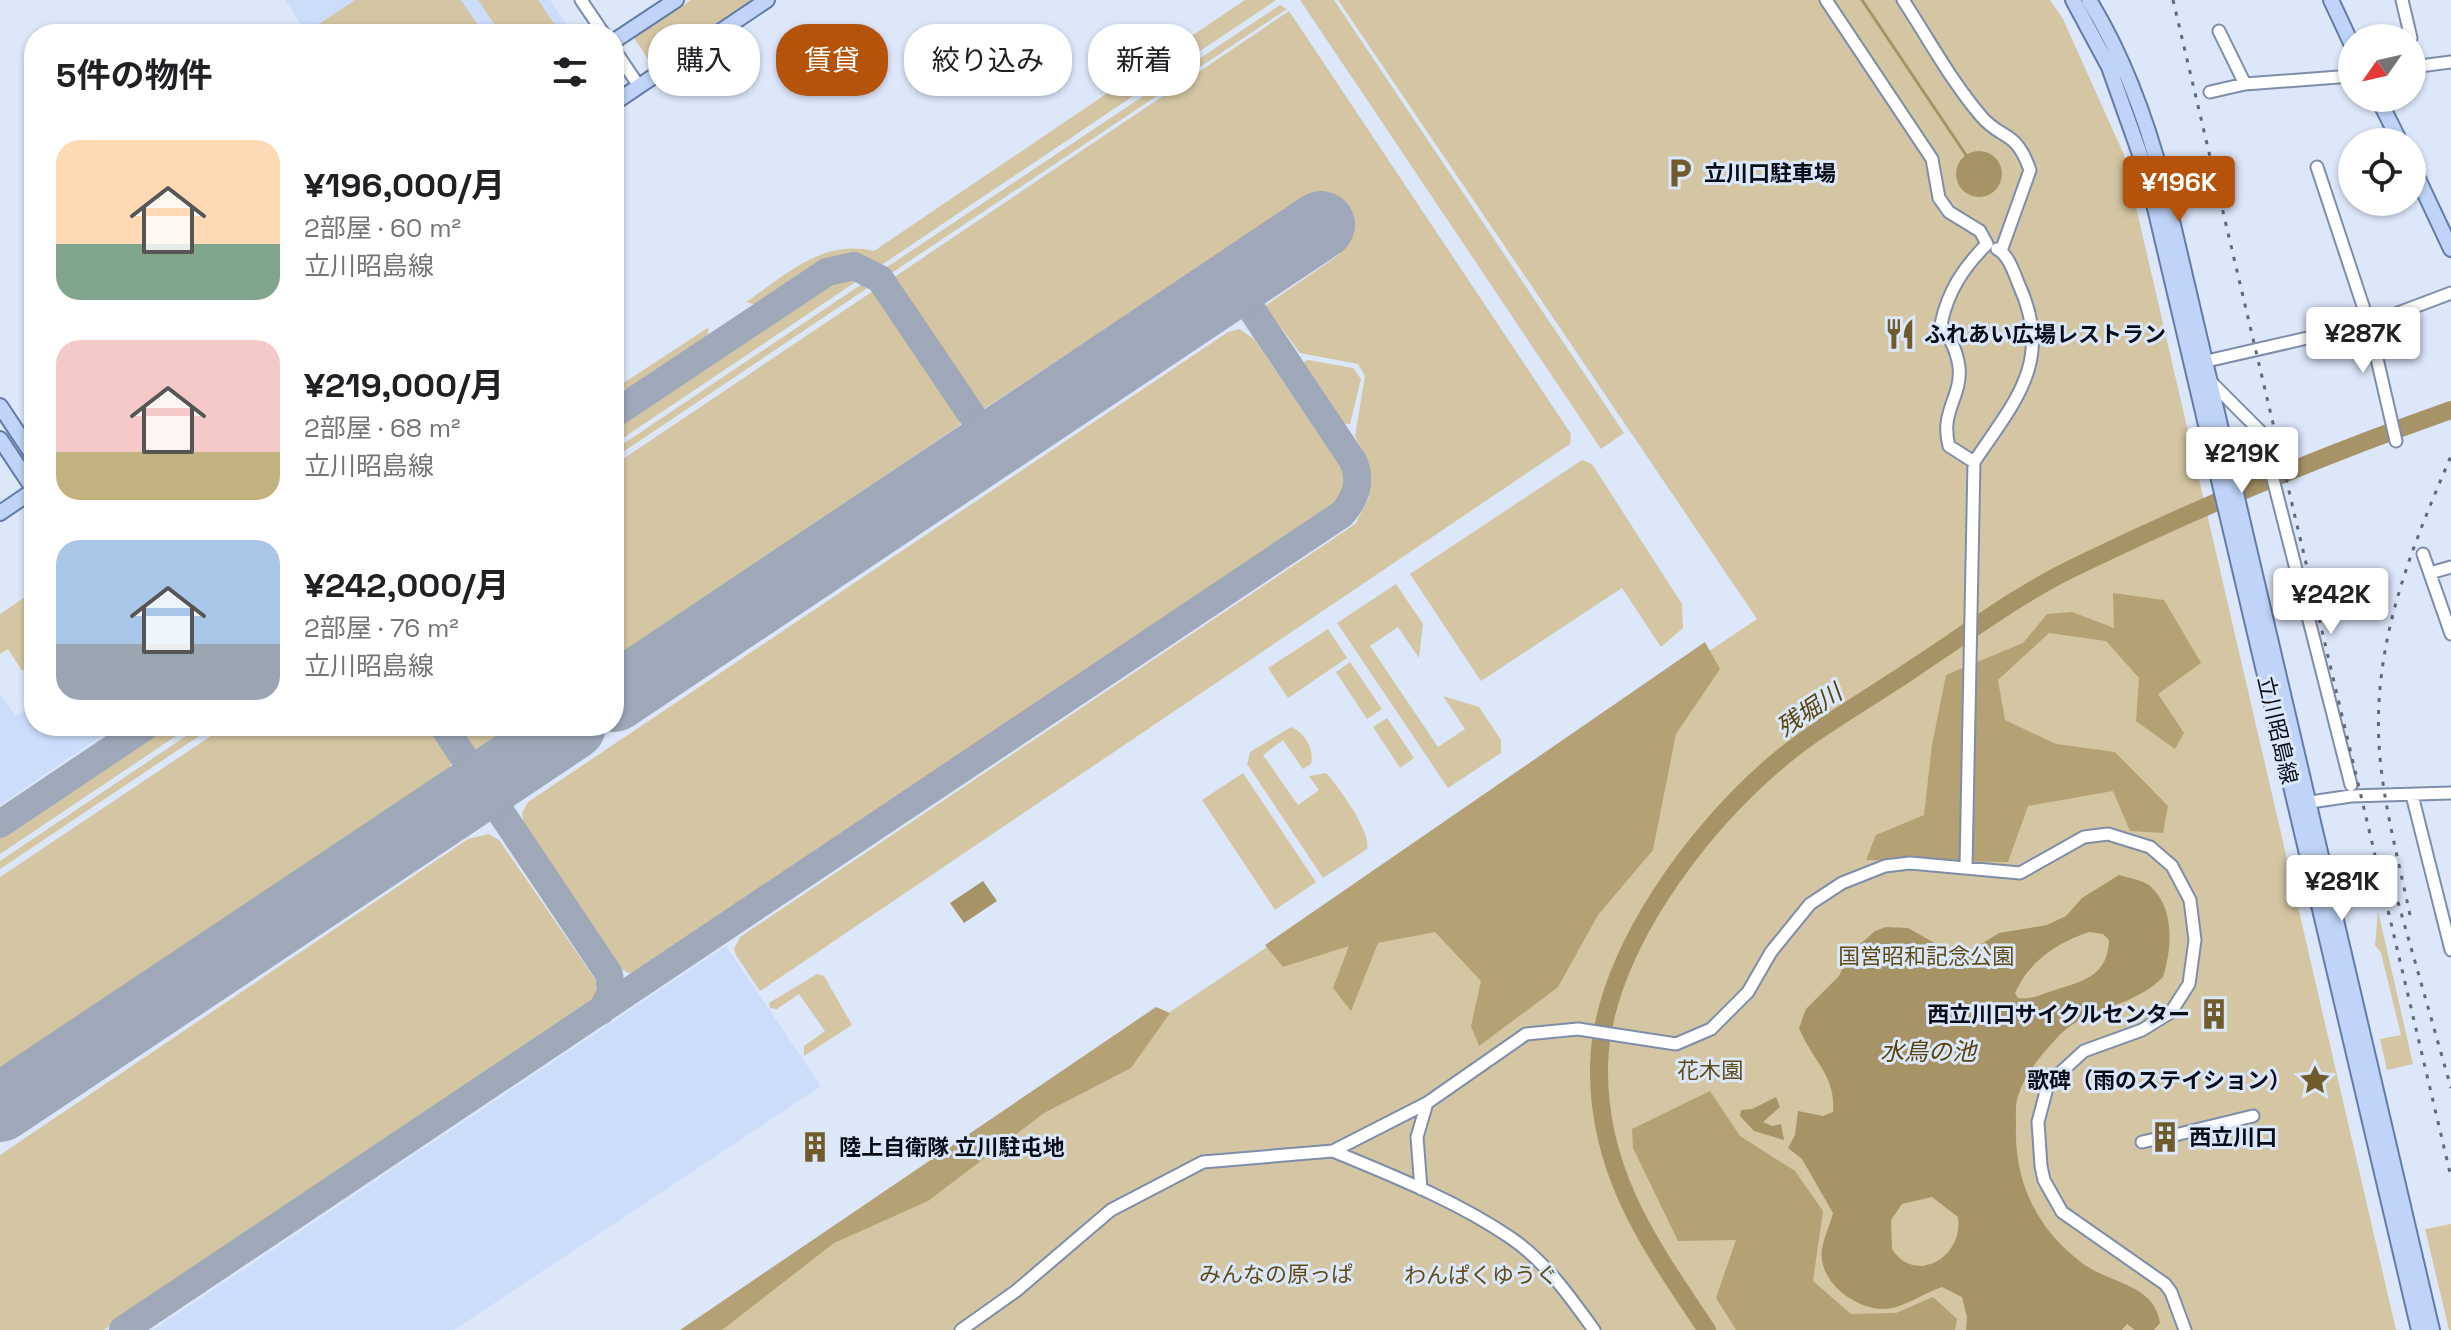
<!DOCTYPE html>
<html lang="ja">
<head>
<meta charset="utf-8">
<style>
	body { margin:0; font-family:"Space Grotesk","Noto Sans JP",sans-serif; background:#f2f2f2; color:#202124; height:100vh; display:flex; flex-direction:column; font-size:30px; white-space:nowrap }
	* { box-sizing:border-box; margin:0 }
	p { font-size:26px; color:#757577 }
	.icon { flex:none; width:44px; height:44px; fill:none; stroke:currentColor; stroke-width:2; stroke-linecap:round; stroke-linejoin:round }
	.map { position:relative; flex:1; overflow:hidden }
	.side { position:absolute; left:24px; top:24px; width:600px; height:712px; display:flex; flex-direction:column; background:#fff; border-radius:32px; box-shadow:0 2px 6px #0004 }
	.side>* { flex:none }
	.hud { position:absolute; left:648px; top:24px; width:760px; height:72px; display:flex; gap:16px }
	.needle { width:52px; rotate:236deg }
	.controls { position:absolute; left:2338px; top:24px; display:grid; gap:16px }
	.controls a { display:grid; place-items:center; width:88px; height:88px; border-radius:50%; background:#fff; box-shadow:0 2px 6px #0004; font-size:40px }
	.price { position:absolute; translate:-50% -68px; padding:0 18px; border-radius:8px; background:#fff; color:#222; font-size:26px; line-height:52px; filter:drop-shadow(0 2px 4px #0008) }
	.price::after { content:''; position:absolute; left:50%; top:48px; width:24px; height:18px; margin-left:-12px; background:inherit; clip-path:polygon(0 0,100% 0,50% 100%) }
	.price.current { background:#b45309; color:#fff }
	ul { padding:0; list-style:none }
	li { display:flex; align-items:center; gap:24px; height:200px; padding:0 32px }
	li span { display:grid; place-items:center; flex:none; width:224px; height:160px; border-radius:24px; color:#555 }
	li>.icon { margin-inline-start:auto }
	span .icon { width:96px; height:96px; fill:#fffc; stroke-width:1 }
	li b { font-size:34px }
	h2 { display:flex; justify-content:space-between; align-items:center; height:96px; padding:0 32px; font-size:34px }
	.pill { padding:0 28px; border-radius:32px; background:#fff; box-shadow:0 2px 6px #0004; font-size:28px; line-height:72px }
	.pill.current { background:#b45309; color:#fff }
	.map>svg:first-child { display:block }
</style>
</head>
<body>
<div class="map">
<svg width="2451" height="1330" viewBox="0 0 2451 1330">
	<rect width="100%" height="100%" fill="#dce7fa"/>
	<!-- built -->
	<path fill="#ccddfb" d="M285 0H550L570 30 563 34H308Z
		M0 694 16 716 34 704V726H116L0 805Z
		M726 946 821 1086 454 1330H153Z"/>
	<!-- green -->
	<path fill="#d4c6a3" d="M355 0H461L484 34H326L319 24Z
		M478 0H538L557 28 549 34H501Z
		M691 0H753L652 65 634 38Z
		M1245 0H1276L874 270C836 246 794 287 764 307L746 302C787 274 822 239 874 251Z
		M1300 0H1334L1624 433 1601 449Z
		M1338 0H2050L2063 19 2124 155 2396 1330H695L1757 619Z
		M1280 5 1287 9 884 278 878 273Z
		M1289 11 1571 434 1570 444 760 991 736 955 734 949 740 937 1345 531 1356 523 1369 497 1368 463 1355 436 1365 376 1358 364 1300 353 1265 306 1340 254 1304 199 982 410 972 405 887 282Z
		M840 278 860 279 614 444V425L820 287Z
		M865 282 872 285 614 458V450Z
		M876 289 959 411 960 425 614 660V465Z
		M709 327 706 345 634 393 619 386Z
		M1239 329 1254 339 1342 469 1345 480 1338 502 637 973H628L619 967 524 825 522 813 528 802 1228 332Z
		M1308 360 1353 368 1361 379 1350 424H1344L1306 366 1304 362Z
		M1582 460 1592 464 1682 604 1683 628 1661 647 1622 588 1481 681 1410 574Z
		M1396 584 1423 624 1419 658 1398 627 1370 646 1438 747 1465 729 1443 696 1479 707 1501 740V753L1448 788 1337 623Z
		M31 593 34 662 22 671 8 649 0 654V614Z
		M1328 629 1347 658 1288 698 1268 668Z
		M1350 662 1382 709 1367 719 1336 672Z
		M1387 718 1414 758 1400 768 1373 727Z
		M165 726H191L0 854V836Z
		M201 726H214L0 869V861Z
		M226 726H431L446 749 451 764 446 772 0 1071V877Z
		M450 726H516L473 752 462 744Z
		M1291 727C1304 732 1315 749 1311 764L1303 769 1283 740 1263 755 1298 805 1319 790 1309 776 1326 773C1338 786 1372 832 1367 849L1323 878 1247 764 1250 752Z
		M1243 773 1316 882 1275 910 1202 800Z
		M489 834 499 840 595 979 597 997 589 1006 104 1330H0V1155L468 839Z
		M2378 911 2413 1064 2387 1070 2380 1039 2401 1035 2381 953 2375 945Z
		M817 974 824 976 852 1025 804 1056V1046L825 1031 799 994 777 1009 770 1008 769 1003Z
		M2451 1224V1330H2449L2425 1229Z"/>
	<!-- forest -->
	<path fill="#b4a174" d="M2113 593 2164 600 2201 663 2158 694 2184 733 2175 749 2136 721 2139 678 2106 641 2049 633 1998 680 2005 720 2056 744 2115 752 2168 806 2163 833 2130 831 2113 791 2028 806 2008 862 1866 860 1876 835 1924 815 1932 745 1946 675 2023 643 2047 614 2072 612 2114 628Z
		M1705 642 1720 669 1676 734 1653 850 1598 915 1558 987 1479 1046 1471 1026 1481 981 1435 932 1378 943 1351 1011 1333 988 1349 946 1283 967 1265 945Z
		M1156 1007 1170 1013 1131 1068 1044 1113 928 1201 834 1243 722 1330H680Z
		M1710 1091 1740 1136 1795 1171 1823 1211 1813 1281 1851 1314 1896 1313 1933 1297 1957 1319 1955 1330H1736L1716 1298 1736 1240 1678 1241 1633 1148 1632 1129Z"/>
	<!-- water -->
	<path fill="#a69467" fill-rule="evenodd" d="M1956 174a23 23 0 1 1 46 0a23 23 0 1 1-46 0Z
		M2119 875C2129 878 2143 880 2150 886 2175 908 2172 948 2163 977 2131 1010 2085 1005 2055 1040 2040 1056 2025 1075 2018 1096 2015 1105 2016 1117 2016 1126 2014 1182 2037 1229 2082 1263 2108 1283 2155 1284 2160 1323L2154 1330H2135L2127 1324 2122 1330H1966L1967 1317 1962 1297 1942 1287C1923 1293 1903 1309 1883 1309 1855 1309 1817 1281 1822 1249 1824 1237 1830 1225 1833 1213L1802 1159 1788 1148 1795 1135 1798 1111 1823 1116 1833 1112C1836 1075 1813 1062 1799 1028L1806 1009 1839 976 1849 954 1875 931 1886 927 1908 928 1947 950 1970 951 1999 933 2047 925 2066 916 2082 898ZM2089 932 2103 934 2109 940C2108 976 2083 981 2055 990 2042 994 2032 1000 2018 998L2015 993C2029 961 2057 943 2089 932ZM1932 1197 1958 1217C1964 1258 1914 1285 1892 1249L1891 1220 1902 1204Z
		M983 881 997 901 964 923 950 903Z
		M1776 1097 1780 1107 1763 1122 1772 1126 1781 1124 1784 1140 1754 1131 1740 1116 1741 1110 1752 1109Z"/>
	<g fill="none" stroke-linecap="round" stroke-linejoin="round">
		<!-- stream -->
		<path stroke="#a69467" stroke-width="3" d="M1862 0 1966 155"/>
		<!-- river -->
		<path stroke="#a69467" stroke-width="18" d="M1707 1330C1650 1245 1597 1172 1599 1065 1602 955 1697 828 1779 760 1822 724 1874 696 1920 664 1969 632 2018 595 2071 569 2194 509 2321 456 2451 410"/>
		<!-- taxiway -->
		<path stroke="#9ea8b8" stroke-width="28" d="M614 414 827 272 854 266 880 279 992 445
			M443 726 609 974 611 993 601 1011
			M0 824 146 726
			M123 1330 1342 514C1356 498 1362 481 1353 461L1234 283"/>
		<!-- runway -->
		<path stroke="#9ea8b8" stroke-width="68" d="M614 698 1321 225
			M0 1108 572 726"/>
		<defs>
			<path id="minor" d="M581 0 604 34
				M1826 0 1932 159 1939 198 1949 212 1980 231 1987 244C1963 268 1948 291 1941 324 1984 389 1936 398 1949 446L1974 462 1966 866
				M1903 0C1928 38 1951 81 1981 116 2002 141 2015 128 2030 170L2001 251
				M2402 0 2411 38
				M2219 31 2245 84
				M614 49 639 86
				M2412 67 2451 62
				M2210 92 2245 84 2352 76
				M2317 167 2369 324 2396 441
				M2198 363 2369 324 2451 293
				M2211 382 2261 432 2351 785
				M1974 462C2015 401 2054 361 2019 285 2014 273 2009 255 1997 249
				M2423 554 2451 634
				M2430 573 2451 567
				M2412 795 2451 950
				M2304 803 2351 796 2451 793
				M2171 1136 2253 1116
				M2142 1142 2160 1138
				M1333 1151C1393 1176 1457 1201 1511 1238 1546 1262 1570 1297 1594 1330
				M1421 1189 1417 1137 1427 1103
				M961 1330 1016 1291 1111 1210 1203 1162 1333 1151 1427 1103 1526 1034 1578 1029 1676 1044 1711 1029 1748 992 1771 952 1810 904 1842 883 1885 866 1910 863 2020 873 2084 837 2108 834 2150 847 2172 866 2190 900 2195 940 2189 984 2171 1012 2142 1030 2084 1051 2048 1084 2038 1122 2041 1166 2044 1180 2062 1212 2165 1284 2171 1292 2185 1330"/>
			<path id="major" d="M2073 0 2109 67 2147 174 2419 1330
				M2089 0C2124 57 2146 118 2163 182L2432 1330
				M2331 0 2352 45
				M614 41 676 0
				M2378 98 2400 142
				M614 103 767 0
				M2412 166 2451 249
				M0 406 34 457
				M0 439 34 490
				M0 513 34 490"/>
		</defs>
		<!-- minor casing -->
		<use href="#minor" stroke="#7e8eaa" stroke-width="15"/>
		<!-- major casing -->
		<use href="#major" stroke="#637ca7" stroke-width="18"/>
		<!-- minor -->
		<use href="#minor" stroke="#fff" stroke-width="11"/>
		<!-- major -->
		<use href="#major" stroke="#bfd4f8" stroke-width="14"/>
		<!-- rail -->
		<path stroke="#616977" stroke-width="3" stroke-dasharray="4 8" stroke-linecap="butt" d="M2173 0 2451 1177
			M2398 902 2451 1088
			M2410 915C2399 862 2385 811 2380 758 2370 649 2409 554 2451 456"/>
	</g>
	<!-- icons -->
	<defs>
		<symbol id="parking-bare" viewBox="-9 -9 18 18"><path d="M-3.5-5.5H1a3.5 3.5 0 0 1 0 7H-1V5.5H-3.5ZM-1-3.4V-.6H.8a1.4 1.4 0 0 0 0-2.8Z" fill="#705c2b" stroke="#dce7fa" stroke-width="2.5" paint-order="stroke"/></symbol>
		<symbol id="restaurant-bare" viewBox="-9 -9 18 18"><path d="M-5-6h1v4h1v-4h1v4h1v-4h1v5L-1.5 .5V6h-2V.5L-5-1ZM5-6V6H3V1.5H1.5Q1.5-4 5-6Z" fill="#705c2b" stroke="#dce7fa" stroke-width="2.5" paint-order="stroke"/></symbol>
		<symbol id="building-bare" viewBox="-9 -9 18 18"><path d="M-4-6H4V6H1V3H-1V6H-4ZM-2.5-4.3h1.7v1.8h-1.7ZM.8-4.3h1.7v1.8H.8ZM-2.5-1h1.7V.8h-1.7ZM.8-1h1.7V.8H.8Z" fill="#705c2b" stroke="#dce7fa" stroke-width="2.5" paint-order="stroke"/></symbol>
		<symbol id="sight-bare" viewBox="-9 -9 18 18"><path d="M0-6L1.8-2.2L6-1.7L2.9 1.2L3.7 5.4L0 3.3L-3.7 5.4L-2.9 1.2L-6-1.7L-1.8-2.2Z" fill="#705c2b" stroke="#dce7fa" stroke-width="2.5" paint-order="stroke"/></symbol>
	</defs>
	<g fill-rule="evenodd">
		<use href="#parking-bare" x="1658" y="151" width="44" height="44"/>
		<use href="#restaurant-bare" x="1878" y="312" width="44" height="44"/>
		<use href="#building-bare" x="2192" y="992" width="44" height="44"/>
		<use href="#sight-bare" x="2293" y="1058" width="44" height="44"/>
		<use href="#building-bare" x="2143" y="1115" width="44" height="44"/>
		<use href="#building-bare" x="793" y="1125" width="44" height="44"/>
	</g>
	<g text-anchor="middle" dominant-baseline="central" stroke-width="6" stroke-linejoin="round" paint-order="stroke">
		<!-- poi labels -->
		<g font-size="22" font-weight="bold" fill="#080d17" stroke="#dce7fa" text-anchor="start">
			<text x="1704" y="173">立川口駐車場</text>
			<text x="1924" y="334">ふれあい広場レストラン</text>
			<text x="2190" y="1014" text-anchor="end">西立川口サイクルセンター</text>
			<text x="2291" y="1080" text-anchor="end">歌碑（雨のステイション）</text>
			<text x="2189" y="1137">西立川口</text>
			<text x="839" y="1147">陸上自衛隊 立川駐屯地</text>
		</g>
		<!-- street labels -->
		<g font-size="22" fill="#080d17" stroke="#dce7fa">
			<text transform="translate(2278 730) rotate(77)">立川昭島線</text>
		</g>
		<!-- park labels -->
		<g font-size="22" fill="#5f4b14" stroke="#dce7fa">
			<text x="1926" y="956">国営昭和記念公園</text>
			<text x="1710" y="1070">花木園</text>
			<text x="1276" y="1274">みんなの原っぱ</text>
			<text x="1481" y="1275">わんぱくゆうぐ</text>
		</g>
		<!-- water labels -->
		<g font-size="24" font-style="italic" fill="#574309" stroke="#dce7fa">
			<text transform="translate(1809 710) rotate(-34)">残堀川</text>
			<text x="1928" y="1051">水鳥の池</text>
		</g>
	</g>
</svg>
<div class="controls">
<a><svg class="needle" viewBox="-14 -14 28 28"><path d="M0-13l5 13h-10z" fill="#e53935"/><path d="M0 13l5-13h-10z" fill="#757577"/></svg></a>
<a><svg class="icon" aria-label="locate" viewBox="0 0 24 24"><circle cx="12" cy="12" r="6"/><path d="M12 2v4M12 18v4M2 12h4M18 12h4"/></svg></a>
</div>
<b class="price current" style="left:2179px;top:224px">¥196K</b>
<b class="price" style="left:2363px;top:375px">¥287K</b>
<b class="price" style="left:2242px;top:495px">¥219K</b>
<b class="price" style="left:2331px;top:636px">¥242K</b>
<b class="price" style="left:2342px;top:923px">¥281K</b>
<div class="hud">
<a class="pill">購入</a>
<a class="pill current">賃貸</a>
<a class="pill">絞り込み</a>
<a class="pill">新着</a>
</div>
<section class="side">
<h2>5件の物件<svg class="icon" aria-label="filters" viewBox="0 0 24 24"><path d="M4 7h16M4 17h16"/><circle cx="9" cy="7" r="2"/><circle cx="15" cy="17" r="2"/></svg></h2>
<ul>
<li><span style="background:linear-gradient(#ffd9b3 65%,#7fa58c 0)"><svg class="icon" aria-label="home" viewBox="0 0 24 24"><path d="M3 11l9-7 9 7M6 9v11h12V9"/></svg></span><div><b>¥196,000/月</b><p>2部屋 · 60 m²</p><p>立川昭島線</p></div></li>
<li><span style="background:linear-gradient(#f6c9c9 70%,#c2b280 0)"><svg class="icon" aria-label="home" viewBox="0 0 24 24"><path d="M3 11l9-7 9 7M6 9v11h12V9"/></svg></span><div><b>¥219,000/月</b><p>2部屋 · 68 m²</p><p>立川昭島線</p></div></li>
<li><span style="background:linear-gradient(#a9c7e8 65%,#9aa5b1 0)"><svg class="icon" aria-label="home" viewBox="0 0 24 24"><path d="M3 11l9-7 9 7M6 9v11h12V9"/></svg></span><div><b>¥242,000/月</b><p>2部屋 · 76 m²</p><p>立川昭島線</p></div></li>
</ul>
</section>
</div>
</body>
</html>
